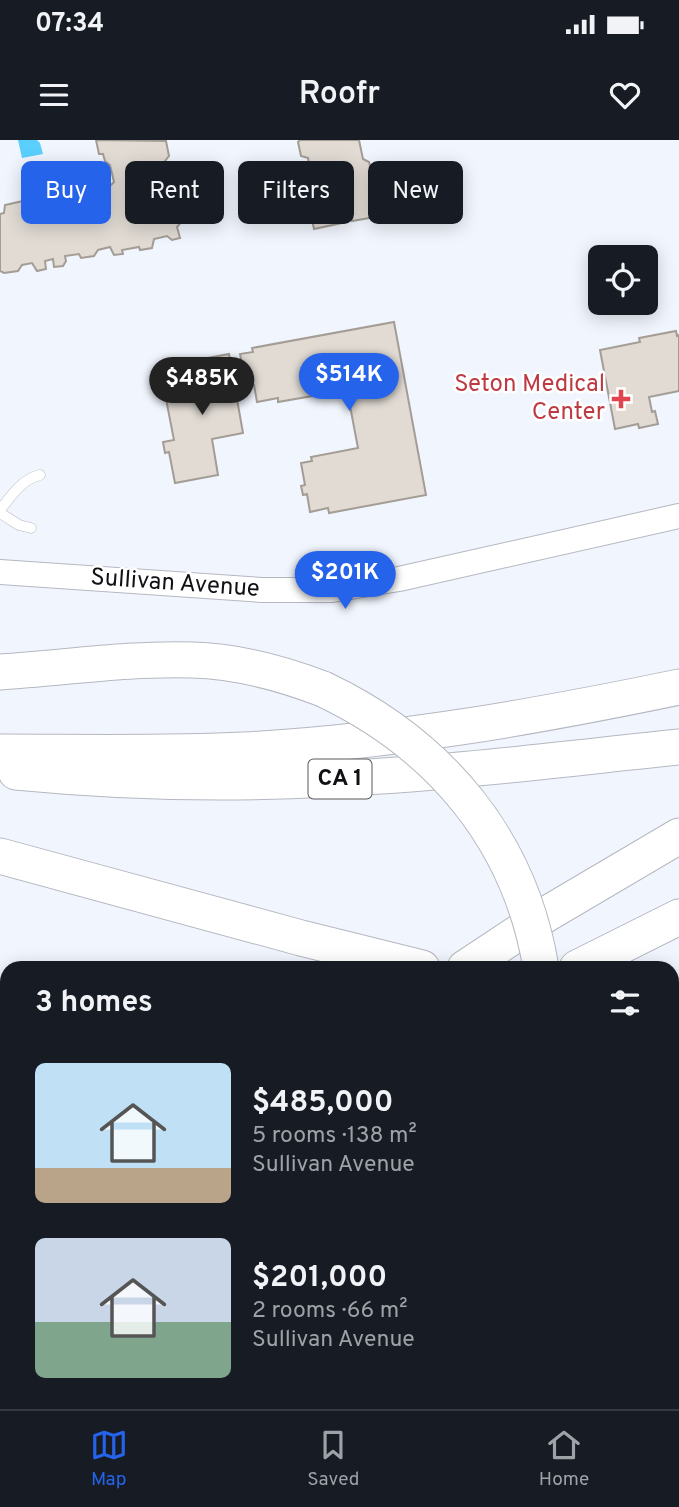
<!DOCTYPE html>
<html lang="en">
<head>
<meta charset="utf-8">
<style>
	body { margin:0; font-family:Overpass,sans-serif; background:#20242c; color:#f1f3f6; height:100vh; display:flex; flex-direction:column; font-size:26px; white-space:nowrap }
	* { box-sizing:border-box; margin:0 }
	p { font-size:23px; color:#9ea1a6 }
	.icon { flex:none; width:38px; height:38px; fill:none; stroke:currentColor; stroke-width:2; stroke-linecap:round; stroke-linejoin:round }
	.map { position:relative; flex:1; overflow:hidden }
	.side { position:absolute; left:0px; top:821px; width:679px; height:450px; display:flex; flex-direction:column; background:#171b24; border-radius:21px 21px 0 0; box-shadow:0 4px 18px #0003 }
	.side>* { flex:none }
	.banner { position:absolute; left:21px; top:21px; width:637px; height:63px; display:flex; gap:14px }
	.fabs { position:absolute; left:588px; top:105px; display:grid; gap:14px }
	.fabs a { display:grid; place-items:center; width:70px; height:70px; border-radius:10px; background:#171b24; box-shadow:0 4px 18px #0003; font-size:35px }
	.price { position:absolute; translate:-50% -60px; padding:0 16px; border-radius:24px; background:#2563eb; color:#fff; font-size:23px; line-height:46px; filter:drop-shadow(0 2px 4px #0008) }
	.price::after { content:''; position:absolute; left:50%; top:42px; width:21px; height:16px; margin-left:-10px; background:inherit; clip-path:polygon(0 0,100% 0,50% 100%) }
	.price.on { background:#222; color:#fff }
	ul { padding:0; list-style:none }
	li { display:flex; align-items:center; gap:21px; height:175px; padding:0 35px }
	li span { display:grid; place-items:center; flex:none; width:196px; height:140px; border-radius:10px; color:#555 }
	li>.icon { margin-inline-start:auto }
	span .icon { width:84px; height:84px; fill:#fffc; stroke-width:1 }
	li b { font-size:30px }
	h2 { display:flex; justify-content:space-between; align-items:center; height:84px; padding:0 35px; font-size:30px }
	.pill { padding:0 24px; border-radius:10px; background:#171b24; box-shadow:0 4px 18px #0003; font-size:24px; line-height:63px }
	.pill.on { background:#2563eb; color:#fff }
	.status { display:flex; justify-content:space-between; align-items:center; height:49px; padding:0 35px; background:#171b24; direction:ltr }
	.status svg { height:19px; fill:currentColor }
	header { display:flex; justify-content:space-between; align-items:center; height:91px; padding:0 35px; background:#171b24; font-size:32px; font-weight:600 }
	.menu { display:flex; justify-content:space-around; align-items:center; height:98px; border-top:2px solid #363941; background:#171b24; font-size:19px; color:#9ea1a6 }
	.menu a { display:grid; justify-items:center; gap:4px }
	.menu .on { color:#2563eb }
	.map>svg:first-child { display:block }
</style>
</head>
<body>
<div class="status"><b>07:34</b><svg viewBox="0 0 49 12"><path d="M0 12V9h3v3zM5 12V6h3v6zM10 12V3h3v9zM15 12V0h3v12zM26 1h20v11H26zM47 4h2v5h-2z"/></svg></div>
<header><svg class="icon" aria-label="menu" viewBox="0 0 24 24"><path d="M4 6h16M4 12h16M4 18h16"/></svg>Roofr<svg class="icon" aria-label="heart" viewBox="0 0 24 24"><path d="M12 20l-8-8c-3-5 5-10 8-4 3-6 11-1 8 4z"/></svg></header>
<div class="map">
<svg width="679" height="1269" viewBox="0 0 679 1269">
	<rect width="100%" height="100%" fill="#f1f5fd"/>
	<!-- water -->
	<path fill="#5acffe" d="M18 0H37L40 3 43 14 22 18Z"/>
	<!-- building -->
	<path fill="#e1dbd4" stroke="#a39d96" stroke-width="2" d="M96 0 166 1 169 16 165 21 170 48 177 53 178 61 169 62 170 71 180 69 183 80 177 87 180 98 172 100 167 96 154 99 152 108 140 110 139 107 122 110 123 114 114 115 110 107 98 110 94 116 81 118 79 114 65 116 66 121 63 126 54 127 53 119 45 121 46 129 37 131 32 123 22 125 18 131 4 133 0 131V74L4 73 5 65 23 61 25 65 29 68 41 66V61L48 59 53 63 63 61 61 52 65 49 79 46 80 48 84 47 90 56 100 54 103 48 109 47 114 42 110 25 105 21 103 14H99Z
		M300 0H359L363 19 369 22 371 29H375L378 40 370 46 372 58 378 61 381 76 352 81 349 66 344 67 347 82 314 89 311 75 321 74 317 63 310 60 308 50 311 49 309 42 306 43 304 32 310 30 308 18 301 16 298 2Z
		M394 182 426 355 329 373 328 368 310 372 307 354 303 355 301 346 305 345 301 323 312 321 311 317 358 308 347 250 278 262V258L257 262 254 245 250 246 248 237 245 238 240 214 253 212 252 208Z
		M676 191 677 196 679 195V251L649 257 652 272 655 271 658 284 639 288 638 284 615 289 600 210 640 202 639 198Z
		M229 214 243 293 212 299 218 335 175 343 169 312 165 313 163 302 174 300 166 259 187 255 181 223Z"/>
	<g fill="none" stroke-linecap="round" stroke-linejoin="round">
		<defs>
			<path id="service" d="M0 370C11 356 22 339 40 335
				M0 373 19 385 31 388"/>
			<path id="tertiary" d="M0 432 262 450H332L399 439 679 376"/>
			<path id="secondary" d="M672 1146 679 1141
				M672 1200 679 1194
				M532 1269 538 1264
				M599 1269 604 1264"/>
			<path id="motorway" d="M0 532C64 528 129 518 192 520 238 521 281 533 323 549
				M0 612C81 612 163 614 244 610 391 602 535 577 679 547
				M16 632C120 642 225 645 329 639 446 634 563 619 679 607
				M0 716 301 798 422 828
				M465 828 545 775 679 696
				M577 828 679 777
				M672 859 679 856
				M0 968 7 1011
				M672 1028 679 1023
				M0 1118 7 1076
				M11 1269 17 1264
				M112 1269 118 1264
				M273 1269 280 1264
				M340 1269 349 1264"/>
		</defs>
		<!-- service casing -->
		<use href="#service" stroke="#b5b8c0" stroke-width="11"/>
		<!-- tertiary casing -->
		<use href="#tertiary" stroke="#b5b8c0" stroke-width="26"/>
		<!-- secondary casing -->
		<use href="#secondary" stroke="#b5b8c0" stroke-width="30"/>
		<!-- motorway casing -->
		<use href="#motorway" stroke="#b5b8c0" stroke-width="37"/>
		<!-- service -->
		<use href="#service" stroke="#fff" stroke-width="10"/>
		<!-- tertiary -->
		<use href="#tertiary" stroke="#fff" stroke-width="24"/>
		<!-- secondary -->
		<use href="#secondary" stroke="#fff" stroke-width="28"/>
		<!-- motorway -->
		<use href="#motorway" stroke="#fff" stroke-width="35"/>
		<defs>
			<path id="motorway-bridge" d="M323 549C439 604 520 699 541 828"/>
		</defs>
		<!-- motorway-bridge casing -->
		<use href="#motorway-bridge" stroke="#b5b8c0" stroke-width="37" stroke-linecap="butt"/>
		<!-- motorway-bridge -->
		<use href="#motorway-bridge" stroke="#fff" stroke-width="35"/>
	</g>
	<!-- markers -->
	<path fill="#e0444e" stroke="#fff" stroke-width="2.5" d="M617.5 248.5h7v7h7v7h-7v7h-7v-7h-7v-7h7z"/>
	<g text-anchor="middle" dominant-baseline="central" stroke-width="5" stroke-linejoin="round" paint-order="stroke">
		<!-- shield labels -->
		<rect fill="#fff" stroke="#58585a" stroke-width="2" x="308.5" y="619.5" width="63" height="39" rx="5"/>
		<g font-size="23" font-weight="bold" fill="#101114">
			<text x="340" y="639">CA 1</text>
		</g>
		<!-- health labels -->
		<g font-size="24" fill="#be3a42" stroke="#fff" text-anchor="end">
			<text x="605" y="245">Seton Medical<tspan x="605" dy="28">Center</tspan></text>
		</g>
		<!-- street labels -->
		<g font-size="24" fill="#101114" stroke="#fff">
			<text transform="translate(175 444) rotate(4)">Sullivan Avenue</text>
		</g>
	</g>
</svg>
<div class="fabs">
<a><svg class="icon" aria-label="locate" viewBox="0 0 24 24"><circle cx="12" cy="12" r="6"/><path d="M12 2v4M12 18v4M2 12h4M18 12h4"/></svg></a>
</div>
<b class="price" style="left:349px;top:273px">$514K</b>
<b class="price on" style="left:202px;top:277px">$485K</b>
<b class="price" style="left:345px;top:471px">$201K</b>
<div class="banner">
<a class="pill on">Buy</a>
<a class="pill">Rent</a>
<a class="pill">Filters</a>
<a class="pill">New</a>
</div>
<section class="side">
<h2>3 homes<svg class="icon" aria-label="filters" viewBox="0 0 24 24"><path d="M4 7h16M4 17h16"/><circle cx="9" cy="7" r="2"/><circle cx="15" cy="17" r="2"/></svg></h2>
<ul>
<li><span style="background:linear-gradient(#bfe0f5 75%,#b9a48a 0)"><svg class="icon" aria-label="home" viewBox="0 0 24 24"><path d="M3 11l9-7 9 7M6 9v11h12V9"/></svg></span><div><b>$485,000</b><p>5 rooms · 138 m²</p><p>Sullivan Avenue</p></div></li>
<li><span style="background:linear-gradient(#c9d6e8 60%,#7fa58c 0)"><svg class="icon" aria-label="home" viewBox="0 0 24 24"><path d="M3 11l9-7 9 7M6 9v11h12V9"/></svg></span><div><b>$201,000</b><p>2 rooms · 66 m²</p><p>Sullivan Avenue</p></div></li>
</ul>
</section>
</div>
<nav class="menu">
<a class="on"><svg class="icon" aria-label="map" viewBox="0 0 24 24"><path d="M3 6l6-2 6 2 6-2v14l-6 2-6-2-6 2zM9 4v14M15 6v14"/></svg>Map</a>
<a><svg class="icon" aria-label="saved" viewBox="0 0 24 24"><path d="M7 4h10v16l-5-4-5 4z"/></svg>Saved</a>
<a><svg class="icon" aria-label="home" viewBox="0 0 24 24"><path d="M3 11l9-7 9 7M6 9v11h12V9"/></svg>Home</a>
</nav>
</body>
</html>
